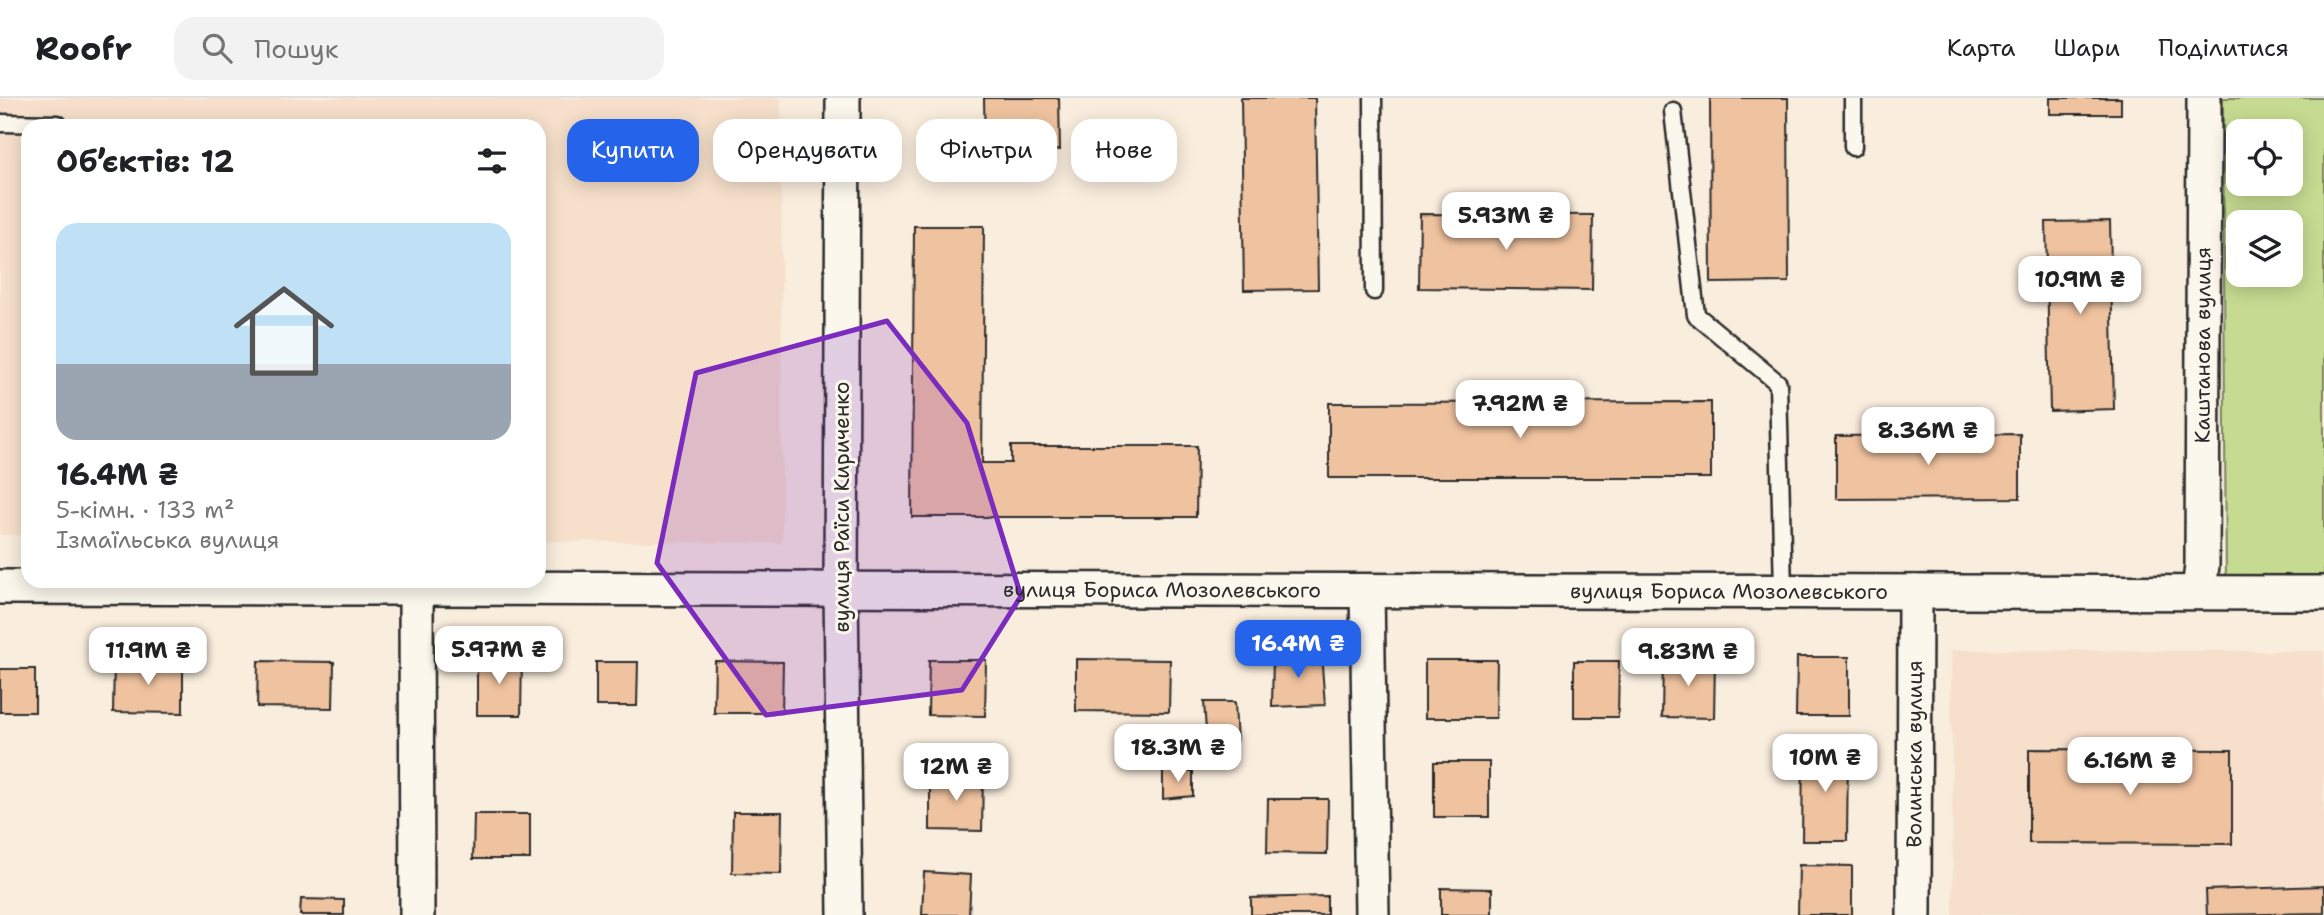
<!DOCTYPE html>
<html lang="uk">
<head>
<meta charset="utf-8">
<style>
	body { margin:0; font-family:"Shantell Sans",sans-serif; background:#f2f2f2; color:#202124; height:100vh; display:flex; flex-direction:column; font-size:26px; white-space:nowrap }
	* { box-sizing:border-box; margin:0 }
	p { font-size:23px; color:#757577 }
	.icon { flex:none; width:38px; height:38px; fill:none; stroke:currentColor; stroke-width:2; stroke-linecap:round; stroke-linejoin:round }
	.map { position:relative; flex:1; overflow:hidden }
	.drawer { position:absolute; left:21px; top:21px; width:525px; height:469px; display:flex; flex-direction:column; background:#fff; border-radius:21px; box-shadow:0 4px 18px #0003 }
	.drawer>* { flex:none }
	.hud { position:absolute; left:567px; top:21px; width:665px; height:63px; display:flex; gap:14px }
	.buttons { position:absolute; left:2226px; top:21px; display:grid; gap:14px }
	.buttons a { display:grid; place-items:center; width:77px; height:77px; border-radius:14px; background:#fff; box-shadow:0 4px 18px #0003; font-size:35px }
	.price { position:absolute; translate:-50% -60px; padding:0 16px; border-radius:14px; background:#fff; color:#222; font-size:23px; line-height:46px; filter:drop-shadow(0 2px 4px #0008) }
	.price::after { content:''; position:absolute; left:50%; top:42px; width:21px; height:16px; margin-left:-10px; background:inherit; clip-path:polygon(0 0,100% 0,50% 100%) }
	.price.active { background:#2563eb; color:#fff }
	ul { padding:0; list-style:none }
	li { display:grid; align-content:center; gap:14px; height:371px; padding:0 35px }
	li+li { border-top:2px solid #e0e0e0 }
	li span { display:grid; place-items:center; height:217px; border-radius:21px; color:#555 }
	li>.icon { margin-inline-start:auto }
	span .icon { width:126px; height:126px; fill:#fffc; stroke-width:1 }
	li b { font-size:30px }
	h2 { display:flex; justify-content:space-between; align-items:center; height:84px; padding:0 35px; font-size:30px }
	.tag { padding:0 24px; border-radius:21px; background:#fff; box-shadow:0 4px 18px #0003; font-size:24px; line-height:63px }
	.tag.active { background:#2563eb; color:#fff }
	header { display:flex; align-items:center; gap:42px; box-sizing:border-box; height:98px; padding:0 35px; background:#fff; border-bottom:2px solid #e0e0e0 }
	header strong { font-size:33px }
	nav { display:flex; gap:38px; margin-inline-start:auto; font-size:24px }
	.search { width:490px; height:63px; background:#f2f2f2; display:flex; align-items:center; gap:18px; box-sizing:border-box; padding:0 24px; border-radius:21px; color:#757577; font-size:26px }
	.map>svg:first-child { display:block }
</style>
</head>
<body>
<header>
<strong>Roofr</strong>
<div class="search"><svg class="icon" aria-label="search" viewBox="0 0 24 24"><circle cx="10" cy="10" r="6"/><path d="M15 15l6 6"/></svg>Пошук</div>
<nav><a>Карта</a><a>Шари</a><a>Поділитися</a></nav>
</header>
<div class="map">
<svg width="2324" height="817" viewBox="0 0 2324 817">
	<rect width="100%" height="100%" fill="#f9eddd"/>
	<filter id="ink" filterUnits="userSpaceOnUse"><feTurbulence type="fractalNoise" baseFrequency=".0143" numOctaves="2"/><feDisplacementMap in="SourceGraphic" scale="14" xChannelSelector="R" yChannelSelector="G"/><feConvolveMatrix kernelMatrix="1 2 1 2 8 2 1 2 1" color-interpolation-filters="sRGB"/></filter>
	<g filter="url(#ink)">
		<!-- built -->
		<path fill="#f6e0cb" d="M0 0H781L782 445 539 443V28H28V437H0Z
			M1951 552 2324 553V817H1953Z"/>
		<!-- green -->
		<path fill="#c6db91" stroke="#78835e" stroke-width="2" fill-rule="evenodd" d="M2223 0H2324V491L2226 492ZM2238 33H2291V86H2238ZM2238 124H2291V177H2238Z"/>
		<!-- building -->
		<path fill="#f0c3a0" stroke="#2b2b2b" stroke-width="2" d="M984 0H1059L1060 52 985 53Z
			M1241 0H1315L1318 191 1244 192Z
			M1710 0H1788L1789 184 1711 185Z
			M2050 0H2121V16H2050Z
			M1420 116 1593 117 1592 192 1419 190Z
			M2110 123 2114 311 2050 313 2046 124Z
			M914 128H984L982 365H1011V348H1197L1196 419H912Z
			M1711 304V380H1329V305Z
			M2020 336V400L1836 401V338Z
			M1321 555 1325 607 1272 609 1273 556Z
			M477 559H522L521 617H477Z
			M1797 559H1849V618H1796Z
			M1076 561 1170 562 1169 614 1076 613Z
			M1663 561 1715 562 1714 620 1662 619Z
			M929 562H986L985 618 928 617Z
			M1425 562H1497L1496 620H1425Z
			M258 563 334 564 333 610 257 609Z
			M715 563 783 564 782 615H714Z
			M1574 563H1619L1618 619H1574Z
			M114 564H183V615L113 614Z
			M596 564H638L637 608H596Z
			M0 571H35V614H0Z
			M1204 604H1235L1237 646 1207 647Z
			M1803 650H1848L1847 743H1802Z
			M2029 651 2232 652V746L2029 745Z
			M1434 664H1489V719H1434Z
			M1163 673H1193V698L1163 701Z
			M930 677H983L982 733 930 732Z
			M1268 701H1328L1327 756 1267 755Z
			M733 714H782L781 776 732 775Z
			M474 716H530V761H473Z
			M1799 767 1852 768V817H1798Z
			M924 774 971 777 969 817H922Z
			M2324 788V815L2207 817 2206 792Z
			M1441 790 1492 791V817H1441Z
			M1327 798V817H1251V800Z
			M301 801 344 802V817H300Z"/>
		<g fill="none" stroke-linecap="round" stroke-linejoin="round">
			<defs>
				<path id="lane" d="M1373 0 1374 193
					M1853 0V49
					M1673 13 1696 217 1778 285 1783 493
					M0 25 58 26"/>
				<g id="street">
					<path d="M843 0 841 491 845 817"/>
					<path id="s1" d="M0 489 2324 495"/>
					<path d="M416 490 417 817"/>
					<path d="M1367 493 1372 817"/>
					<path id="s2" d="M2199 494 2202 467 2204 0"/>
					<path id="s3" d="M1914 817 1915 494"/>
				</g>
			</defs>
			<!-- lane casing -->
			<use href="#lane" stroke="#2b2b2b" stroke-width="21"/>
			<!-- street casing -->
			<use href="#street" stroke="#2b2b2b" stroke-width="38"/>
			<!-- lane -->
			<use href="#lane" stroke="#fbf7ec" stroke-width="16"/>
			<!-- street -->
			<use href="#street" stroke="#fbf7ec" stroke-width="33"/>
		</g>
	</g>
	<!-- marked area -->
	<path fill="#7b2cbf" fill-opacity="0.2" stroke="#7b2cbf" stroke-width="5" stroke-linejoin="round" d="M887 223 967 325 1021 498 962 592 766 617 657 465 696 275Z"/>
	<g text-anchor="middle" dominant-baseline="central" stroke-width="6" stroke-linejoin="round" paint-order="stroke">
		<!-- street labels -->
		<g font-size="21" fill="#2b2b2b" stroke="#fbf7ec">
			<text stroke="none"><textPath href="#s2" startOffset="247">Каштанова вулиця</textPath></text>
			<text transform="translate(842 409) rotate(-90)">вулиця Раїси Кириченко</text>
			<text stroke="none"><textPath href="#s1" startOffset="1162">вулиця Бориса Мозолевського</textPath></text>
			<text stroke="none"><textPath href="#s1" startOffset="1729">вулиця Бориса Мозолевського</textPath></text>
			<text stroke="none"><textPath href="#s3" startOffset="161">Волинська вулиця</textPath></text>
		</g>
	</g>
</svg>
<div class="buttons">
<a><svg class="icon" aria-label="locate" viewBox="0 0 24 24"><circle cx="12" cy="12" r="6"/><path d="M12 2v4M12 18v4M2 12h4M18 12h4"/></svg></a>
<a><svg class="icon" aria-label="layers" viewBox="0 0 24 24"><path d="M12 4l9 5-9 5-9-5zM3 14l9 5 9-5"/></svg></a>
</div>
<b class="price" style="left:1506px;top:154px">5.93M ₴</b>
<b class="price" style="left:2080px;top:218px">10.9M ₴</b>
<b class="price" style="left:1520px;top:342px">7.92M ₴</b>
<b class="price" style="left:1928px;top:369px">8.36M ₴</b>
<b class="price active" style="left:1298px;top:582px">16.4M ₴</b>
<b class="price" style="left:499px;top:588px">5.97M ₴</b>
<b class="price" style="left:148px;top:589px">11.9M ₴</b>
<b class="price" style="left:1688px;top:590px">9.83M ₴</b>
<b class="price" style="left:1178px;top:686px">18.3M ₴</b>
<b class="price" style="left:1825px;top:696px">10M ₴</b>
<b class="price" style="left:2130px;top:699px">6.16M ₴</b>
<b class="price" style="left:956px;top:705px">12M ₴</b>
<div class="hud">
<a class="tag active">Купити</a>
<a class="tag">Орендувати</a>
<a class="tag">Фільтри</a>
<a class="tag">Нове</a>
</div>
<section class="drawer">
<h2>Об’єктів: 12<svg class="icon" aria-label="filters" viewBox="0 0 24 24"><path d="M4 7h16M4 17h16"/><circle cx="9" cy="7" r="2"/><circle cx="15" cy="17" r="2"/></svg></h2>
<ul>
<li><span style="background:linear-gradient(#bfe0f5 65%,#9aa5b1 0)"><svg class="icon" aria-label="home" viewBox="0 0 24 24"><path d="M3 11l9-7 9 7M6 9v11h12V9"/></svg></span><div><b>16.4M ₴</b><p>5-кімн. · 133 m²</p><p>Ізмаїльська вулиця</p></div></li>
</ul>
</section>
</div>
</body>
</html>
